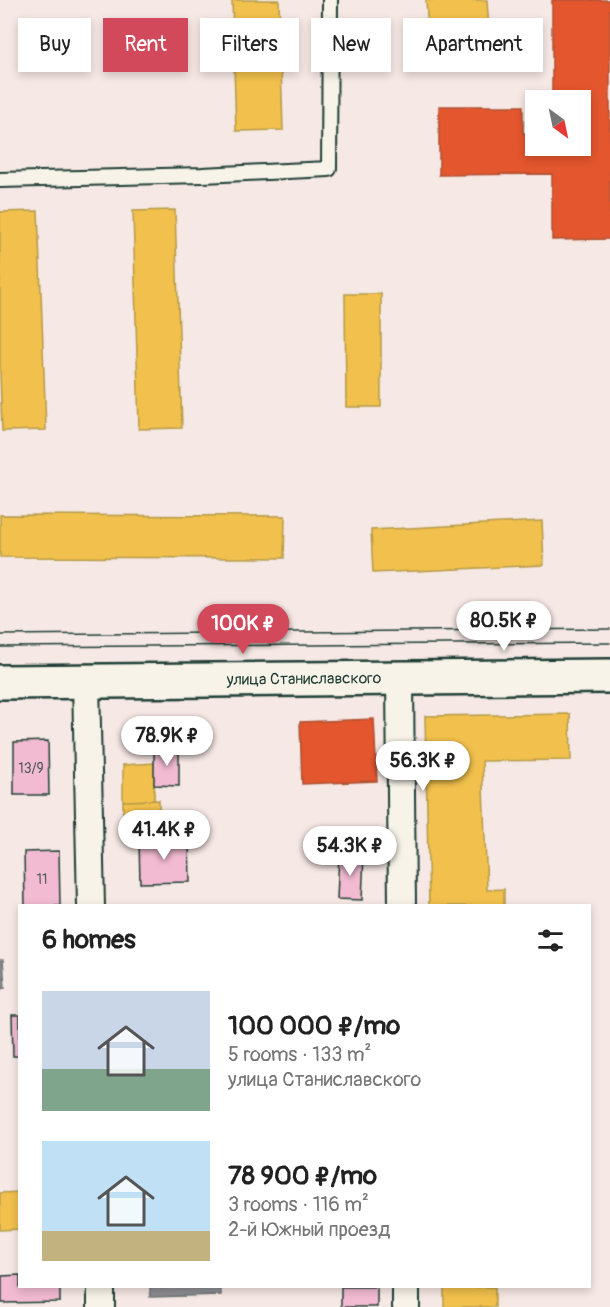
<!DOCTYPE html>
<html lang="en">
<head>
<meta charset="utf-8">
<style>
	body { margin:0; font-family:Pangolin,sans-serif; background:#f6f6f6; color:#222; height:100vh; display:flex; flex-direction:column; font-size:22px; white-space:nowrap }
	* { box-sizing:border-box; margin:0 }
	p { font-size:20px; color:#767676 }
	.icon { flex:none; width:33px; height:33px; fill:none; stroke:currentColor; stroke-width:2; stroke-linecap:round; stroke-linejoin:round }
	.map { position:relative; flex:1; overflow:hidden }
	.side { position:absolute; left:18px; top:904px; width:573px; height:384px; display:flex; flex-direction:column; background:#fff; border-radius:0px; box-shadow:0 3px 9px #0003 }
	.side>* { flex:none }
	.guide { position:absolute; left:18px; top:18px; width:574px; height:54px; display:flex; gap:12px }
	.needle { width:39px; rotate:147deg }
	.tools { position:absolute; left:525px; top:90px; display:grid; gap:12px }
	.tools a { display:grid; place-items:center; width:66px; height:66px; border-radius:0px; background:#fff; box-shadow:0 3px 9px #0003; font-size:30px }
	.price { position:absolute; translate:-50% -51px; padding:0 14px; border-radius:21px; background:#fff; color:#222; font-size:20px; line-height:39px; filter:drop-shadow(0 2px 3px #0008) }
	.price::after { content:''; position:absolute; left:50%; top:36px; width:18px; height:14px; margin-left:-9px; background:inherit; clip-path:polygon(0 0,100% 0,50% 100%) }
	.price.current { background:#d1495b; color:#fff }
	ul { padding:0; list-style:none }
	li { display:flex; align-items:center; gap:18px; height:150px; padding:0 24px }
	li span { display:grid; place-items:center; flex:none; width:168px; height:120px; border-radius:0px; color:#555 }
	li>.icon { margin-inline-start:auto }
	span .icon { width:72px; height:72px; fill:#fffc; stroke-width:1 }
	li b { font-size:26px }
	h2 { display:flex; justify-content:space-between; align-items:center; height:72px; padding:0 24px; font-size:26px }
	.chip { padding:0 21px; border-radius:0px; background:#fff; box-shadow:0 3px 9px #0003; font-size:21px; line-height:54px }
	.chip.current { background:#d1495b; color:#fff }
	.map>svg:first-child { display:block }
</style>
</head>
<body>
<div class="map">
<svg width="610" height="1307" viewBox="0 0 610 1307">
	<rect width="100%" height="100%" fill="#f6e8e4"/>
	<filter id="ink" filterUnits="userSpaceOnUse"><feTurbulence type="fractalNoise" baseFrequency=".0167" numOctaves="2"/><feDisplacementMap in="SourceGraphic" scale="12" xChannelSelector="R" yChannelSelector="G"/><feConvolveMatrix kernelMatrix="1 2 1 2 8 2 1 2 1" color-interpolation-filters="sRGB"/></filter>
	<g filter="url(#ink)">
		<!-- homes -->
		<path fill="#f2c14e" stroke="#b39946" stroke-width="1.5" d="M232 0H279L283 130 236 131Z
			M426 0H487L491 60 430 63Z
			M175 210 182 428 139 429 133 211Z
			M38 211 46 430 2 431 0 374V212Z
			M345 294H381V407H346Z
			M0 515 285 516 284 558 0 557Z
			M542 521 544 565 373 573 371 530Z
			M570 714 571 760 482 761 487 890 504 889V906H429L425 716Z
			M155 763 154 800 123 801V765Z
			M159 800V821H123V801Z
			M20 1192V1229L0 1230V1193Z
			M444 1287H495V1307H444Z"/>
		<!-- shops -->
		<path fill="#e4572e" stroke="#a94f30" stroke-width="1.5" d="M552 0H610V239L552 240V174L439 175V106H523V133H536V146H580V100H552Z
			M374 719 377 781 302 784 300 722Z"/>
		<!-- industry -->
		<path fill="#8d8d92" stroke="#6c7576" stroke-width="1.5" d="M0 960H3L5 988 0 989Z
			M150 1287H221V1295L150 1297Z"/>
		<!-- building -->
		<path fill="#f2bbd2" stroke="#1f3d34" stroke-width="1.5" d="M48 741 49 795H14V742Z
			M179 747V786L154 785V749Z
			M189 840 190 882 140 883 139 841Z
			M59 851 60 906H25L24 852Z
			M339 854 364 855 362 900 337 899Z
			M12 1015H20V1056H13Z
			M20 1275V1287H60V1302L2 1303V1276Z
			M341 1287H377V1307H341Z"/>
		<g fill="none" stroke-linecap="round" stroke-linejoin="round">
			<defs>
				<path id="service" d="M0 180 202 175 329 169 330 0"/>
				<path id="minor" d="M400 679 402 906
					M86 682 91 906
					M101 1287V1307
					M406 1287V1307"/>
				<g id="secondary">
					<path id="s1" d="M0 682 610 676"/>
				</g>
			</defs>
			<!-- service casing -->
			<use href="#service" stroke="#1f3d34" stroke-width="18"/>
			<!-- minor casing -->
			<use href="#minor" stroke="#1f3d34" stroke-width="30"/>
			<!-- secondary casing -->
			<use href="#secondary" stroke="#1f3d34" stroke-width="38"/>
			<!-- service -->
			<use href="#service" stroke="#f7f3e8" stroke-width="14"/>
			<!-- minor -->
			<use href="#minor" stroke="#f7f3e8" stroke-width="26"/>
			<!-- secondary -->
			<use href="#secondary" stroke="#f7f3e8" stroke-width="33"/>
			<!-- tram -->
			<path stroke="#1f3d34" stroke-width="1.5" d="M0 635 610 629
				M0 647 610 643"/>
		</g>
	</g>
	<g text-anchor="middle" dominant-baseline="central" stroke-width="6" stroke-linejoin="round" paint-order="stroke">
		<!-- number labels -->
		<g font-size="14" fill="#545c5c">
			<text x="31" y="768">13/9</text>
			<text x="42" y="879">11</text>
		</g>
		<!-- street labels -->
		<g font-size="16" fill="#1f3d34" stroke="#f7f3e8">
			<text stroke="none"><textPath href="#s1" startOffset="304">улица Станиславского</textPath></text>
		</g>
	</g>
</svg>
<div class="tools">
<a><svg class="needle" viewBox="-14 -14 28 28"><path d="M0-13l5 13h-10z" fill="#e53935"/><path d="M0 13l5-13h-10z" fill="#767676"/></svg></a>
</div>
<b class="price" style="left:504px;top:652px">80.5K ₽</b>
<b class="price current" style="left:243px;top:655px">100K ₽</b>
<b class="price" style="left:167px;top:767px">78.9K ₽</b>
<b class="price" style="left:423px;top:792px">56.3K ₽</b>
<b class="price" style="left:164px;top:861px">41.4K ₽</b>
<b class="price" style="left:350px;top:877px">54.3K ₽</b>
<div class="guide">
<a class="chip">Buy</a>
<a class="chip current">Rent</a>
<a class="chip">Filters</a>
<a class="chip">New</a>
<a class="chip">Apartment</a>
</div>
<section class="side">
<h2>6 homes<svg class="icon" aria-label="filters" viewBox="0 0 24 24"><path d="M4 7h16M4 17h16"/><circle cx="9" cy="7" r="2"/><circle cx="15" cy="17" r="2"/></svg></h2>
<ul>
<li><span style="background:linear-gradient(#c9d6e8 65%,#7fa58c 0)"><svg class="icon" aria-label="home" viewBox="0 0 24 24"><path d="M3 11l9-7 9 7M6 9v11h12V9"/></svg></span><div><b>100 000 ₽/mo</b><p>5 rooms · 133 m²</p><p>улица Станиславского</p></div></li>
<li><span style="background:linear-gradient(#bfe0f5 75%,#c2b280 0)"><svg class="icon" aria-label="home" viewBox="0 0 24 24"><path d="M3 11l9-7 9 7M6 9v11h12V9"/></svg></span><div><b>78 900 ₽/mo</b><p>3 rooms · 116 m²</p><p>2-й Южный проезд</p></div></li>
</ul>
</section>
</div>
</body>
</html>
